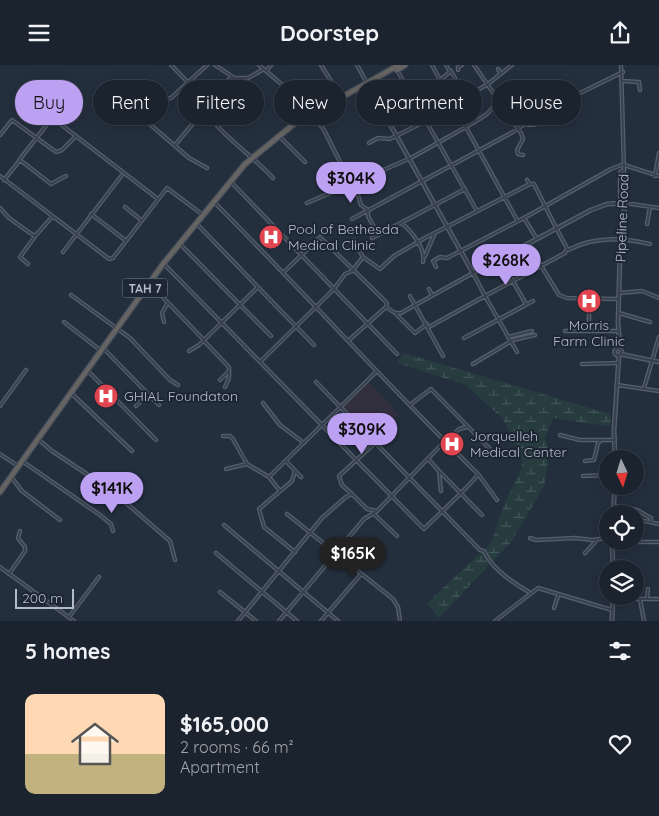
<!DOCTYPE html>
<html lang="en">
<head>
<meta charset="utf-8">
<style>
	body { margin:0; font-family:Quicksand,sans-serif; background:#242b36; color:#f1f3f6; height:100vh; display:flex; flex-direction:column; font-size:19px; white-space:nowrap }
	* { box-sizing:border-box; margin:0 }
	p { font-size:16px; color:#a0a4aa }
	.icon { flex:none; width:28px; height:28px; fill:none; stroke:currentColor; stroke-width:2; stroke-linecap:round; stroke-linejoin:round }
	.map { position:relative; height:556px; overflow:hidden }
	.sheet { display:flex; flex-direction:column; background:#1b232e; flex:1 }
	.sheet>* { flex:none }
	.banner { position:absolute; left:15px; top:15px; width:630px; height:45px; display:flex; gap:10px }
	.needle { width:32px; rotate:176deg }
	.buttons { position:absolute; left:599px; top:385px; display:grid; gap:10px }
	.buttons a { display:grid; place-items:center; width:45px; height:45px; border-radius:50%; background:#1b232e; box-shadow:0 2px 12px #0003,0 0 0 1px #39404a; font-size:25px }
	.scale { position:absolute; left:15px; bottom:12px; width:59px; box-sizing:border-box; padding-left:5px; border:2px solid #b4bcc9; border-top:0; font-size:14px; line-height:18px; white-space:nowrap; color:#b4bcc9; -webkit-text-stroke:4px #1d2633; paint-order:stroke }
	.price { position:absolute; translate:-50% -42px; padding:0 11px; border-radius:18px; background:#bca0f2; color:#111; font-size:16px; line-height:32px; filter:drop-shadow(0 1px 2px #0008) }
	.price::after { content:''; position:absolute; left:50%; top:30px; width:15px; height:11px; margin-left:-8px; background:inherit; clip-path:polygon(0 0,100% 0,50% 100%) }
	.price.selected { background:#222; color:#fff }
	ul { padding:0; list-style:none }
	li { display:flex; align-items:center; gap:15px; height:125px; padding:0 25px }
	li span { display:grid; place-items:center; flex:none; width:140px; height:100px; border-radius:10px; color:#555 }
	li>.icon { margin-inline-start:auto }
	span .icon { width:60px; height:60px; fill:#fffc; stroke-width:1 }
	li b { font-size:21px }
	h2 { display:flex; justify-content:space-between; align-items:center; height:60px; padding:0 25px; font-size:21px }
	.tag { padding:0 18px; border-radius:22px; background:#1b232e; box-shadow:0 2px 12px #0003,0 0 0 1px #39404a; font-size:18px; line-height:45px }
	.tag.selected { background:#bca0f2; color:#111 }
	header { display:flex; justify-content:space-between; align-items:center; height:65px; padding:0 25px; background:#1b232e; font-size:22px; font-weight:700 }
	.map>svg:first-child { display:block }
</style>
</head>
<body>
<header><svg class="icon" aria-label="menu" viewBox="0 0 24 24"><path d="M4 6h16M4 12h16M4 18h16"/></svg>Doorstep<svg class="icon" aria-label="share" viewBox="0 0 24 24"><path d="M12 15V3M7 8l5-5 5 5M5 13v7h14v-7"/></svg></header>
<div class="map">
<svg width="659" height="556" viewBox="0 0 659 556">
	<defs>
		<pattern id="wetland-marsh" width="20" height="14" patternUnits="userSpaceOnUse" patternTransform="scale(1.25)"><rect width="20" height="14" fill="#263c3f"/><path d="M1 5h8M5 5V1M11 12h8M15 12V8" fill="none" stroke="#435659"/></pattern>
	</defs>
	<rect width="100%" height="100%" fill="#242f3e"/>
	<!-- medical -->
	<path fill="#32303f" d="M368 317 399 349 372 374 341 343Z"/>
	<!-- wetland -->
	<path fill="url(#wetland-marsh)" d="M404 288 610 349 611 361C592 360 573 355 553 353L545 373 549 389 544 422 539 430 512 476 439 553 427 538 491 478 505 437 521 405 522 395 503 354 466 320 397 298Z"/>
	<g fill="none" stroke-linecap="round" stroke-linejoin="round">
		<defs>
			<path id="minor" d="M171 0 209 39
				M215 0 233 12
				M259 0 314 47
				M321 0 341 32
				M357 0 367 18
				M432 0 439 13
				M446 0 450 7
				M474 0 521 68 523 74 517 85 518 89 523 90
				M621 0 625 138 659 143
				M264 4 248 13H230L205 44C216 67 256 93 273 113
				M498 4 501 9
				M397 5 477 146
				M458 5V2L462 0
				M266 6 271 0
				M440 15 517 155
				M623 16 639 17 640 25
				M29 35 158 134
				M124 37 189 93 207 103
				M383 45 412 32 440 15 451 6 455 13
				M312 49 324 65 351 119 411 93 473 58 487 49 499 36
				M136 54 157 35 171 33 207 0
				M525 59C544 65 556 41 563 28L576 30 623 7
				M0 70 12 55 56 87 62 85 76 71
				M280 72 305 97
				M369 78 378 73 390 74 416 61 488 19 512 0
				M175 80 205 44
				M20 94 52 53
				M624 100 659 111
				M0 111 109 194 113 193 167 123 203 150
				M655 111 659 88
				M4 115 20 95 51 119 66 111
				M232 118 397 289
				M620 133V107L623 105
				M215 138C304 227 388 321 478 409L497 435
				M307 138 351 119 356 124 361 140 368 145
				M125 142 141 155
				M0 143 9 153 33 170H36L52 152
				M368 146V151L378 170 465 124
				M91 149 125 175
				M524 153 611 104 624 99
				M352 154 513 67 525 59 530 50
				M401 158C411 165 426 184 423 197
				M197 159 314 280
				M647 159 650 142
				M372 173 378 170
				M353 175 363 192 380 204 394 191 425 173 530 119
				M528 179 559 230 567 233 619 234
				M181 180 271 271
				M568 185C594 171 622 172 650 179
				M63 187 122 110
				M425 191 434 170
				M500 194 526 239
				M28 199 20 192 36 170
				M164 199 424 464C433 455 477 414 478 409
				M436 202 433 196 440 192 447 193 524 153 537 174
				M283 208 320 172 387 238 386 242
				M150 219 204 275
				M429 224 432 230
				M619 228 642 226 659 233
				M71 230 130 273 170 315 178 320
				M410 231 443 291
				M589 241V266
				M619 248 650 257
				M396 249 415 268 427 259
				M64 257 100 285
				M164 257 162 248 167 239
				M429 262 485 231 517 287
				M565 266H618
				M508 272 532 266
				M464 273 533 236
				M204 276 229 302V313L225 322
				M348 276 386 242 395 248H401L473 208 485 231 565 188 567 183C555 162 545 140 534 119H530L527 115
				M104 284 159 340
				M189 286 199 280 258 222
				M260 297 334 224 345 209 352 206 363 192
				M473 299 513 275 535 270
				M582 299 618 298
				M88 306 156 375
				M220 315 229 306
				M316 317 480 485 484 486C492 504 513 518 529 527
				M617 320 659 326
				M644 323 659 272
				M72 329 132 386
				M263 338 280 360 304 378
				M411 339 431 324 492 386
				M0 341 26 305
				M136 341 148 329
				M560 370 580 375H615
				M223 371H230L233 374 247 399
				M39 375 52 386 111 425 170 476 175 495
				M446 377 459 364 467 362
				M0 389 18 401
				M429 395 439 406 441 426
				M22 396 100 450 111 459 113 466
				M286 396 301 412
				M585 396 594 395 598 378 602 375
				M226 404 247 399 269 412 377 306
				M295 406 292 416 259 444 264 462 295 487
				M439 406 482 450
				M583 411 608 410
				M11 412 22 426 60 455
				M269 412 280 426
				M352 429 342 420 339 411 375 378
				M614 441 637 445 651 453V457
				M373 448 397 471
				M287 449 393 534 398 542 400 556
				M635 454 659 459
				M224 460 338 556
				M530 473 536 475 575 473 592 475 608 473
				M612 477H659
				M216 488 297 556
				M585 488 597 475
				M0 502 74 556
				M9 509 25 486V482L18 473 20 466
				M220 527 256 556
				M647 533 648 524
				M613 534H659
				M640 534 644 556
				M554 543 558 531
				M69 552 99 512
				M238 556 322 453 346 432 352 429 367 444 377 446 445 376
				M279 556 364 454 377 446
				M321 556 361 509
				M495 556 538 523 612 545"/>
			<path id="tertiary" d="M367 18 473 208 591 145 607 139 625 138 620 190 618 258 620 284
				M614.5 287a3.5 3.5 0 1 1 7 0a3.5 3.5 0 1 1-7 0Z
				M620 289 659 297
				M615 394 614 365 619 290
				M613 449 615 421
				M612 476 613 504
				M612 556 613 531"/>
			<path id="trunk" d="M397 5 405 0
				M0 427 163 199 245 99 294 59 399 0"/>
		</defs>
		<!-- minor casing -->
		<use href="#minor" stroke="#565f6c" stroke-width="4.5"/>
		<!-- tertiary casing -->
		<use href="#tertiary" stroke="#565f6c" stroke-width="5"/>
		<!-- trunk casing -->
		<use href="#trunk" stroke="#434c59" stroke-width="7"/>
		<!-- minor -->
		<use href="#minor" stroke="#38414e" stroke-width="2"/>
		<!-- tertiary -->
		<use href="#tertiary" stroke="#38414e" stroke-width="2.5"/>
		<!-- trunk -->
		<use href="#trunk" stroke="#656462" stroke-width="4.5"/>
	</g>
	<!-- icons -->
	<defs>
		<symbol id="hospital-disc" viewBox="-11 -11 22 22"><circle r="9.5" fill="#e0444e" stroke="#1d2633"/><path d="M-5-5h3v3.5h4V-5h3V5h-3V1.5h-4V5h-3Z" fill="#fff"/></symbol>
	</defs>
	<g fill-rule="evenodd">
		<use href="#hospital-disc" x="257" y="158" width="28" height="28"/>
		<use href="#hospital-disc" x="575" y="222" width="28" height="28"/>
		<use href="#hospital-disc" x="92" y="317" width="28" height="28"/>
		<use href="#hospital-disc" x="438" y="365" width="28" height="28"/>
	</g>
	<g text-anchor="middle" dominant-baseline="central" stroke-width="4" stroke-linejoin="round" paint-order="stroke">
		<!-- shield labels -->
		<rect fill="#1d2633" stroke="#878f9c" stroke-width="1" x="122.5" y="213.5" width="45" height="19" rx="4"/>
		<g font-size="12" font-weight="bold" fill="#b4bcc9">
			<text x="145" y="223">TAH 7</text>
		</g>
		<!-- street labels -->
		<g font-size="14" fill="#b4bcc9" stroke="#1d2633">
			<text transform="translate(622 153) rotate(-88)">Pipeline Road</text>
		</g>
		<!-- poi labels -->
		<g font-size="14" fill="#b4bcc9" stroke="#1d2633" text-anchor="start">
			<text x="288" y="164">Pool of Bethesda<tspan x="288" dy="16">Medical Clinic</tspan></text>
			<text x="589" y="260" text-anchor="middle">Morris<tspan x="589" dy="16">Farm Clinic</tspan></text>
			<text x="124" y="331">GHIAL Foundaton</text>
			<text x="470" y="371">Jorquelleh<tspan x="470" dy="16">Medical Center</tspan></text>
		</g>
	</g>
</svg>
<div class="buttons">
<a><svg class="needle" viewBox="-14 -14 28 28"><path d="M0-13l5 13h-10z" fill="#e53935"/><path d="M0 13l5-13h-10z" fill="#a0a4aa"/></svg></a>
<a><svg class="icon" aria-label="locate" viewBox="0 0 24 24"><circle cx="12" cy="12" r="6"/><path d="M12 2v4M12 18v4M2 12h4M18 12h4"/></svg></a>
<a><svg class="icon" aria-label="layers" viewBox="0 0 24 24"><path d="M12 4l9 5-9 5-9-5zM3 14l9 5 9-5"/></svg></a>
</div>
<div class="scale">200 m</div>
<b class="price" style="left:351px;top:139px">$304K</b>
<b class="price" style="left:506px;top:221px">$268K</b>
<b class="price" style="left:362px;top:390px">$309K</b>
<b class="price" style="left:112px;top:449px">$141K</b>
<b class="price selected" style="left:353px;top:514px">$165K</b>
<div class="banner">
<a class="tag selected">Buy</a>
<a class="tag">Rent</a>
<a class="tag">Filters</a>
<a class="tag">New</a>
<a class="tag">Apartment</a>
<a class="tag">House</a>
</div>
</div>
<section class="sheet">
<h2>5 homes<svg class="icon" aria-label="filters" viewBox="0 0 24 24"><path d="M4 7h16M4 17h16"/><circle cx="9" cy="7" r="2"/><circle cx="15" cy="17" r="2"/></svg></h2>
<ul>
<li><span style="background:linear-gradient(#ffd9b3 60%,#c2b280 0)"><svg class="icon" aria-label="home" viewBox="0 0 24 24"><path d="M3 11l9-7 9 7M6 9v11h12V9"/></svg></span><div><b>$165,000</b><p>2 rooms · 66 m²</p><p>Apartment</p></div><svg class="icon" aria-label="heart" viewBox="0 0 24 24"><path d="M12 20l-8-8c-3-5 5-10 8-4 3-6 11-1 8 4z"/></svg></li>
</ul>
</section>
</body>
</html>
